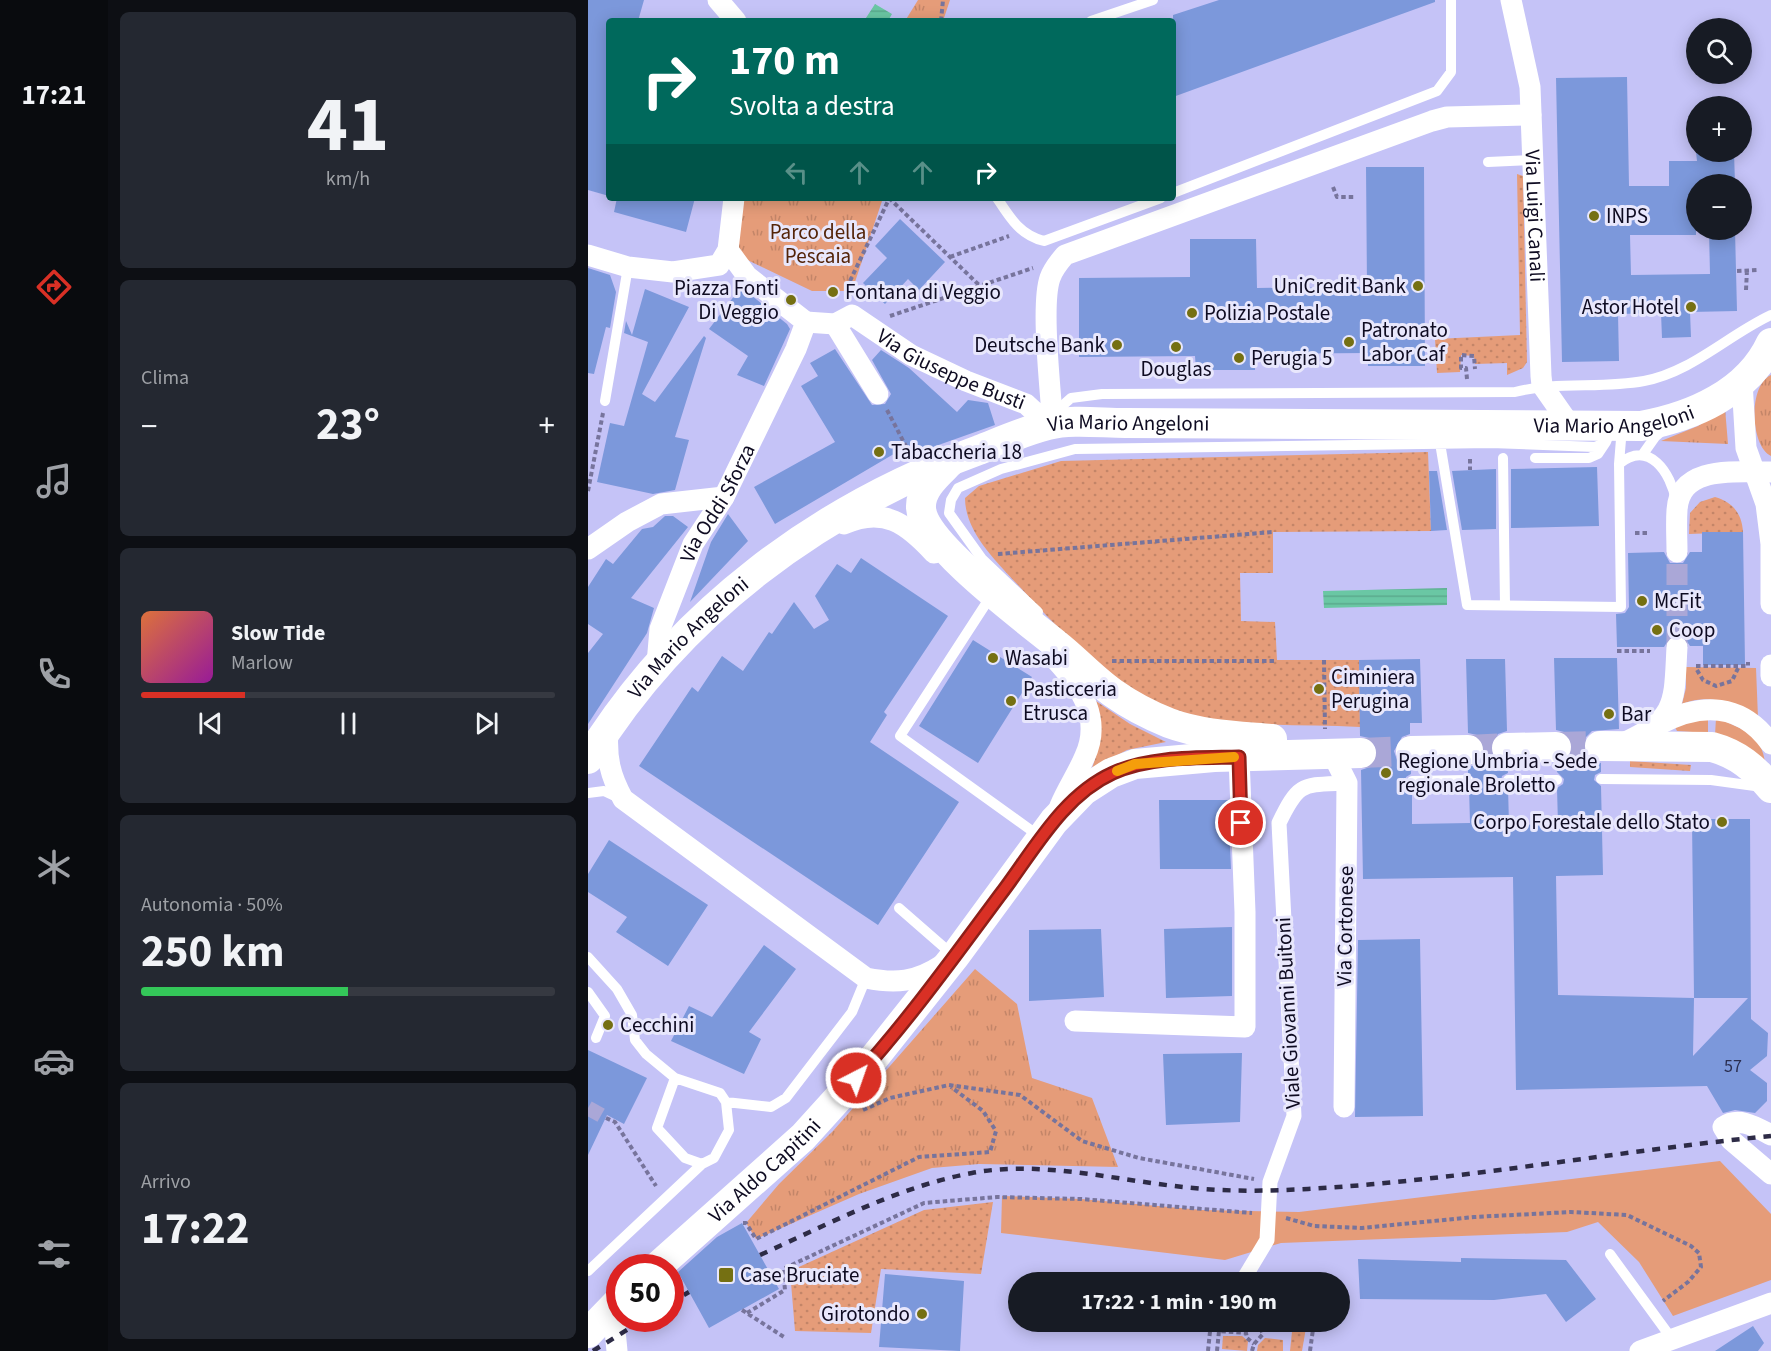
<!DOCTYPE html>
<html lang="it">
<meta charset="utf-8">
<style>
body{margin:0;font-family:"Source Sans 3",sans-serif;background:#242831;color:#f1f3f6;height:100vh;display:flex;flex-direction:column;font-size:22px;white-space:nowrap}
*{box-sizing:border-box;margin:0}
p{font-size:20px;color:#9ea1a6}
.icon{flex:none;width:33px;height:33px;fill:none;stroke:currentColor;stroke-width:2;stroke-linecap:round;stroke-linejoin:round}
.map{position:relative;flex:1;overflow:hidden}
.drawer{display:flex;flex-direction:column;gap:12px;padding:12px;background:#0d0f14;width:480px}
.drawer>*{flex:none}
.banner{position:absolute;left:18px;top:18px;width:570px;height:183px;border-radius:6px;box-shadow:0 3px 15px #0003;background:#00695c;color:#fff;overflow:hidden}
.fabs{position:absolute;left:1098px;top:18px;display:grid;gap:12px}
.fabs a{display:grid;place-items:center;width:66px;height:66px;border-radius:50%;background:#171b24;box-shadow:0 3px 15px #0003;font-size:30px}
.speed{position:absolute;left:18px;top:1254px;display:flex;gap:12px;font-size:30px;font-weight:700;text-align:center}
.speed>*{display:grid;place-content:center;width:78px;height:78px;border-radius:50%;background:#171b24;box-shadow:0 3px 15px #0003;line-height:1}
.speed .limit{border:9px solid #d22;background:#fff;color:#111}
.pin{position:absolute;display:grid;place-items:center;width:51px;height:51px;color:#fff;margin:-26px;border:3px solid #fff;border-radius:50%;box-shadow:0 2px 6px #0007}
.me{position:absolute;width:66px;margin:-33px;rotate:41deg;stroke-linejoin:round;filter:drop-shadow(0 0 4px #0008)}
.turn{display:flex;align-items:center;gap:21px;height:126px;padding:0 24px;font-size:27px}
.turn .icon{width:78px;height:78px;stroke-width:2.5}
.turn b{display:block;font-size:42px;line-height:51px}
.lanes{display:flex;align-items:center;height:57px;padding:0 24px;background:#0003;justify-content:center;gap:30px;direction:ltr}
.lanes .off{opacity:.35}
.big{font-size:45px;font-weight:700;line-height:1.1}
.drawer .widget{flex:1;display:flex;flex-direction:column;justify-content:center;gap:9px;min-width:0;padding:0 21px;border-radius:9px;background:#242831}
.drawer .dial{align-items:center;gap:0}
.dial b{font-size:78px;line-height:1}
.song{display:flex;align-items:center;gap:18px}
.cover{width:72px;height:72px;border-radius:9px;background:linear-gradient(135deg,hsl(20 70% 55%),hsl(300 70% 35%))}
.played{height:6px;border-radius:3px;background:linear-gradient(90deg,#d93025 25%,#363941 25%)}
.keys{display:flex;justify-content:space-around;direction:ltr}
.heat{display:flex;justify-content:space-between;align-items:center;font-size:33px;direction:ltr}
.charge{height:9px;border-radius:4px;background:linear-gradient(90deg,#34c759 50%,#363941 0)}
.trip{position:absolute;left:420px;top:1272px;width:342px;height:60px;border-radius:30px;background:#171b24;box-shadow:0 3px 15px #0003;font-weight:700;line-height:60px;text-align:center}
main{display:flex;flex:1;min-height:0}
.tab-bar{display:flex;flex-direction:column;width:108px;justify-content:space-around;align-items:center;background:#090b0e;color:#9ea1a6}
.tab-bar .icon{width:42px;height:42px}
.tab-bar .selected{color:#d93025}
.tab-bar b{font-size:27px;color:#f1f3f6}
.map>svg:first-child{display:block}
.grass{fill:#e59c79}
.park{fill:url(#park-tufts)}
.garden{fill:url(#garden-dots)}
.water{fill:url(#water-rules)}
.building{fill:#7c98db;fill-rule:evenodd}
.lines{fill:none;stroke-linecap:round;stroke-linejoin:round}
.pedestrian-tunnel{stroke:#aaa7d7;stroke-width:15;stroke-dasharray:15 8;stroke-linecap:butt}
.minor-tunnel{stroke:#aaa7d7;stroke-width:21;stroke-dasharray:21 10;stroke-linecap:butt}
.secondary-tunnel{stroke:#aaa7d7;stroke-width:30;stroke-dasharray:30 15;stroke-linecap:butt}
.path{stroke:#77749c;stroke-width:4;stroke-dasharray:4.5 3;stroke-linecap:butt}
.service{stroke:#fff;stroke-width:10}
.pedestrian{stroke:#fff;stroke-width:15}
.minor{stroke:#fff;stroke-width:21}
.secondary{stroke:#fff;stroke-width:30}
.rail{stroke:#2d2b46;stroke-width:4.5;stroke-dasharray:8 8;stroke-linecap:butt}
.route-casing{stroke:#8d1f18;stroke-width:15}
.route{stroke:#d93025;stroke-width:10}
.slow{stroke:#f59e0b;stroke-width:10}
.poi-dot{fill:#757012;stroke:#e8e7fc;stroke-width:2}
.labels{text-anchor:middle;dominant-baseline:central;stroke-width:6;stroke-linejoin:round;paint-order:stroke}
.number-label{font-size:18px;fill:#2a2e50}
.street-label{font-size:21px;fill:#0e0b21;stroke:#e8e7fc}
.poi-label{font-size:21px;fill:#0e0b21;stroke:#e8e7fc;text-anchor:start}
.park-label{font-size:21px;fill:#542408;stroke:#e8e7fc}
</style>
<main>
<nav class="tab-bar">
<b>17:21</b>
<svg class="icon selected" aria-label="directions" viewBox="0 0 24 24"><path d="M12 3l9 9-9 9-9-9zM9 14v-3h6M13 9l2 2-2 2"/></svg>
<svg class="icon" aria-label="music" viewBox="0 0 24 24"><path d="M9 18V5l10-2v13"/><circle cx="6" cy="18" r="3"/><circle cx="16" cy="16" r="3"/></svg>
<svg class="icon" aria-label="phone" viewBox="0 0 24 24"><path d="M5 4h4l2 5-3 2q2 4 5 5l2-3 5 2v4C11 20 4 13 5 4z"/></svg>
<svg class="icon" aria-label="climate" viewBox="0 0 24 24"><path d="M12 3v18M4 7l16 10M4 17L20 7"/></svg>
<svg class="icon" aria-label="car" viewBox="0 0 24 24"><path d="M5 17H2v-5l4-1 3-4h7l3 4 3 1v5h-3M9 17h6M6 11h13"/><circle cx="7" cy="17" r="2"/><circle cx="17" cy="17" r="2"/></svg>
<svg class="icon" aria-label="filters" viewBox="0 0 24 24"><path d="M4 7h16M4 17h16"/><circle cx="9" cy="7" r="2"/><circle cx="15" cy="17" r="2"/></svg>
</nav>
<section class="drawer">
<div class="widget dial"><b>41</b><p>km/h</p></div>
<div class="widget"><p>Clima</p>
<div class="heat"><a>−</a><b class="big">23°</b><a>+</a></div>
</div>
<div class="widget">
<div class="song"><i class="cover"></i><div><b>Slow Tide</b><p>Marlow</p></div></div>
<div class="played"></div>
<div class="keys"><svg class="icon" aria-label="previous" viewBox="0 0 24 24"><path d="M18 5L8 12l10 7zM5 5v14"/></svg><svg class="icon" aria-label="pause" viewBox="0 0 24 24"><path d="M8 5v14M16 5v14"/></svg><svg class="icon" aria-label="next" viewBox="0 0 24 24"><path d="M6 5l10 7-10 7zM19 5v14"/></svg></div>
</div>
<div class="widget"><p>Autonomia · 50%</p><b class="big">250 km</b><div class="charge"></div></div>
<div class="widget"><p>Arrivo</p><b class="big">17:22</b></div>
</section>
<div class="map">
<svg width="1183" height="1351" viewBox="0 0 1183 1351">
<defs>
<pattern id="park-tufts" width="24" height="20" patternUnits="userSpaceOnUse" patternTransform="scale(1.5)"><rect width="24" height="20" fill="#e59c79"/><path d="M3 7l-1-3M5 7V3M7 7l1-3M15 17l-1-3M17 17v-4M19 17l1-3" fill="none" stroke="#c38568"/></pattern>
<pattern id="garden-dots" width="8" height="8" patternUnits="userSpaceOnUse" patternTransform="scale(1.5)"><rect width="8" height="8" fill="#e59c79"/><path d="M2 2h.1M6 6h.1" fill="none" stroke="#c38568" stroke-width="1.8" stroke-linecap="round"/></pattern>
<pattern id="water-rules" width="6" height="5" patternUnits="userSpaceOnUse" patternTransform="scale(1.5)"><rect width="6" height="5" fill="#6ac7a4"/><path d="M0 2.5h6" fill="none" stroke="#5baa8d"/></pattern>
</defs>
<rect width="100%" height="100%" fill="#c5c3f7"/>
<!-- grass -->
<path class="grass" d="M1098,667L1168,668L1170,718C1145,703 1123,693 1094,704L1098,688Z
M1120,717V733L1089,731L1087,727Z
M1128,718C1151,727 1175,735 1177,763L1127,735Z
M1132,1161L1183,1214V1280L1085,1316L1051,1262L1010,1222L979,1232L693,1243L637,1260L413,1233L414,1196L493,1199L614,1210L711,1212Z"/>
<!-- park -->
<path class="park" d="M330,0H362L355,21H317Z
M156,198H295L264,291H224L149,255Z
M1183,375V456C1162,446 1160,385 1183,375Z
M1137,408L1140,444L1073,441L1110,426Z
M387,969L429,1004L444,1078L504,1098L530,1167L391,1164L344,1168L271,1194L168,1239L158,1223L191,1184L245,1131Z"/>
<!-- garden -->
<path class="garden" d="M929,174L935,176L939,362L935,368L919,375V363L887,364L886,356L873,355L872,372L849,373L847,339L932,335Z
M840,452L843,531L685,532V573H652L653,621L687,622L689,660H771L772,727C728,725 683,726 639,722C551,714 487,647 430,585C408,561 377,532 377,498L391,486L473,461Z
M1127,497C1145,502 1154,514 1155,532L1101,534L1102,513L1112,502Z
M508,701L542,724L578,742L539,750L504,768C512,745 516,725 508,701Z
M1042,761L1103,765L1102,771L1042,767Z
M405,1202L393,1274L293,1269L283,1333L207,1331L202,1271L336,1210Z
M672,1322H697V1332L678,1331Z
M705,1322H719L714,1351H702Z
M635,1336H654L660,1341L659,1351L634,1349Z
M677,1338L695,1340V1351H669L670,1345Z"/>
<!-- water -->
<path class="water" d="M287,4L304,14L300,21H276Z
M859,588V605L736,608L735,591Z"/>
<!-- building -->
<path class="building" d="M0,0H56L50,21H21V196L0,190Z
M631,0H847V2L585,97V15Z
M1039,77L1041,186H1081V161H1109L1108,152H1146L1147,184H1108V235H1042L1043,275L1122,274L1121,230H1147L1149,311L1102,312L1103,337L1074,338L1073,313L1030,314L1031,361L974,362L968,78Z
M778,167H836L837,366H780V353L667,354V370H608L607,356L491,357V278L602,277V239H668L669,288L779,287Z
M29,198H107L98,232L26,212Z
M312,219L357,262L331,290L320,279L297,304L275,283L299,258L287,246Z
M0,268L22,275L28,292L22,328L18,327L6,374L0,373Z
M153,287L199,324L202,329L176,386L149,375L160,356L121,329Z
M57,289L101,307L54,394L67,402L116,336L118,338L87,437L101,440L87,490L65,494L9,482L22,423L36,426L60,342L36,333L38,321L44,335Z
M247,349L284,405L297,404L303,394L284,360L293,350L321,368L369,412L380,400L400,403L407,425L325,454L321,445L187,524L166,487L247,442L213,386L230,376L222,363Z
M1009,467L1011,526L923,528V469Z
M908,469V529L874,530L864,471Z
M841,471H849L859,530L843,531Z
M140,514L160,541L102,602L123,542Z
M77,516H85L100,527L43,598L66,608L59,633L0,724V653L15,634L0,624V587L18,559L25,564L54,529L65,527Z
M1114,532H1155L1157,665H1115V646H1102L1096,637L1090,634L1083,636L1076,647H1029L1028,614L1037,613L1041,607L1040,553L1076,552L1082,563H1095L1102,552H1114Z
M273,558L360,616L296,712L299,715L282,742L371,802L290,925L51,766L104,687L110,692L134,656L155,671L181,632L184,634L206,602L226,629L241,620L227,596L249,564L263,573Z
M385,640L444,677L390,763L331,726Z
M966,658H1029L1031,729L1004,731L998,737L995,745L997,755L1004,761L1013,763V772L1007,775L1006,780L1013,786L1015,875L968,876L970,995L1106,998L1104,819H1162L1163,1019L1180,1033L1179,1056L1162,1070L1179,1083V1101L1167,1113L1147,1110L1135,1113L1119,1086L928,1090L925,877L775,879L773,770L782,767L790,753L787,744L781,738L772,736L771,660L832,659L834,723H822V734L814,737L806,751L809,760L815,766L823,768V774L818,777L817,782L824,788V824L882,823L881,787L886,784L887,779L880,773V767L888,765L895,759L897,749L889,735L880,733L878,659H917L919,731L910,734L902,748L905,757L911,763L919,765L920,773L914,776L913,781L920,787L921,825L970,824L969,788L975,784L976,779L969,772L968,764L977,761L985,747L982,738L976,732L968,730ZM1106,998H1160L1105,1056Z
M571,800H640L643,869H572Z
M21,840L120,905L80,966L28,932L39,917L0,892V874Z
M644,927V996L578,998L576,929Z
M513,929L516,997L441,1001V930Z
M832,939L835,1116L767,1117L770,940Z
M176,945L208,969L161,1032L173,1039L156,1074L83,1041L101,1006L124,1017Z
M0,1050L59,1078L36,1124L19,1115L0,1155Z
M654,1053L652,1122L578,1125L575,1054Z
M154,1223L191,1289L121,1328L90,1272L129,1237Z
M873,1258L978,1260L1008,1299L978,1322L958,1294L906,1300L772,1299L770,1259L873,1262Z
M297,1274L376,1281L372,1351L291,1347Z
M1165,1326L1176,1343L1170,1351H1127Z"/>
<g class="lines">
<!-- pedestrian-tunnel -->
<path class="pedestrian-tunnel" d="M0,1108L18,1118"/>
<!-- minor-tunnel -->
<path class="minor-tunnel" d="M1089,647V552"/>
<!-- secondary-tunnel -->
<path class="secondary-tunnel" d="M968,747L1012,746
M880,750L919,748
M773,753L823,751"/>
<!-- path -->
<path class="path" d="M353,21L355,0
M745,187L749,197H767
M301,198L392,286
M362,257L421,236
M1149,271L1170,270
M1158,290L1159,270
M262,296V281L301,199
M302,316L445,268
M879,379L878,368H873V355L886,356L887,369
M299,410L322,454
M882,459V470
M0,491L15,413
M1047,533H1061
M410,554L685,532
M1029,651H1062
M736,660L737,729
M524,661H688
M1108,666H1160V662
M1109,670L1115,680L1128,686L1144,681L1151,666
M275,1110L302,1098L361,1085L432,1095L494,1141L551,1158L666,1179
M18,1118L27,1122L68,1186
M698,1218L726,1226L774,1228L886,1217L983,1212L1039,1215L1103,1246L1111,1253L1113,1267L1100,1282L1075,1301
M155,1223H158L168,1239L331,1157L402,1152L408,1131L395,1111L363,1087
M154,1310L196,1337
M159,1313L197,1290L195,1269L336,1203L409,1197L493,1199L664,1213
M631,1331L632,1322
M620,1351L623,1322
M629,1351L631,1331L658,1333L659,1338L666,1344
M664,1351L666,1344L675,1334L669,1322
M722,1351L726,1322"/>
<!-- service -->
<path class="service" d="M503,21L565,0
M900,162L945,160
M585,193L849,91L863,72V0
M409,198C422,218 432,235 456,241L573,198
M17,401L40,267
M464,415L483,398L514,394L927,392C970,381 1013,389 1056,381C1104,372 1140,335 1183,315
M852,443L879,605L1033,607L1031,464L1034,427
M1055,454L1067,437L1075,430
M915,458L917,605
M947,458H1001L1010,454L1018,442
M1031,464C1061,439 1083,473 1088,501
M399,602L312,736L451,836
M450,612L394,559L361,513L363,500L370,488L413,469L487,449L903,443L1007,447L1018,442L1023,429
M1013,779L1123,780L1174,787
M920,780H969
M824,781L880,780
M0,793L16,791L31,798
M311,908L366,956
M0,957L29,989L44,1015L47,1040L58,1054L87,1078L132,1093L138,1102L141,1130L126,1158L114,1164L0,1271
M0,992L17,1016L8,1038
M87,1078L69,1128L97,1158L114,1164
M138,1102L183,1107L198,1098L264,1012L278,978
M1022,1254L1084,1339"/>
<!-- pedestrian -->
<path class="pedestrian" d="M655,1280L679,1240L682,1182L706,1116L691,823C711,781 715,785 759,783"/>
<!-- minor -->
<g class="minor">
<path d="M130,0L148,21"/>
<path id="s1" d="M923,0L942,87L953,376L954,385L982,425"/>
<path d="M0,255L40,267L85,272L131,265L140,250L146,198"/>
<path id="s2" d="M218,322L247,324L264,315L323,355L378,381L438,404L461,425L464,415C462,384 453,304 462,278C465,269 471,262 477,255L844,121L859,117L943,115"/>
<path d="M247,324L290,394"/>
<path d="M1154,382L1158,448L1178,504L1183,544V604"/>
<path d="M256,524C296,506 319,524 346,553"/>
<path d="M0,549L39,522L73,504L136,497"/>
<path d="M1089,552C1089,538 1088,524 1089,510C1092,463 1152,473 1183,472"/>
<path d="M468,660C493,687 514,719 497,756C490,773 479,789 472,806"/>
<path id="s3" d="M69,664L72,629L105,544L136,497L208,349L218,322L159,276L140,250"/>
<path d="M1183,665V676"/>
<path d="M1072,724C1114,702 1154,703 1183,744"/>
<path d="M20,730C18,758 22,775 35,799L278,978C308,984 328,982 354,965"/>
<path d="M1035,743C1090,719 1086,702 1089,647"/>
<path d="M738,754L748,761L759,783L756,1107"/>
<path d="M487,1021L657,1027V912L651,757"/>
<path d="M1183,1135C1168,1127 1151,1116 1135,1127L1143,1140L1183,1174"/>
<path d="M29,1351L27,1330L31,1300"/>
<path d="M1052,1351L1183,1303"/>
</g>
<!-- secondary -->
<g class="secondary">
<path d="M361,463C349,475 332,489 333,508C335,544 440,621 469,645C488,660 505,679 525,693C542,705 561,715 581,723C613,735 649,736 684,739"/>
<path d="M1012,746L1124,747C1150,754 1166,768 1183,788"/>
<path d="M919,748L968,747"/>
<path d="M823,751L880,750"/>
<path id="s4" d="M0,759C90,613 231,508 391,450C414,441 436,431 460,425C483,419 513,423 537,423L1053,426C1104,417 1160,393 1183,343"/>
<path id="s5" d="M68,1268L215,1137L282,1063L367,956L466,821L495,791L523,773L547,764L626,757L773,753"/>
<path d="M0,1333L32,1300"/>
</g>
<!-- rail -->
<path class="rail" d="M172,1255C241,1224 309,1187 384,1173C452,1160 527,1180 595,1187C637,1192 678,1191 720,1189C875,1180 1028,1151 1183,1136
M82,1303L101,1292
M5,1351L58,1318"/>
</g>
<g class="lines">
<defs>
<path id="route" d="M268,1078C320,1021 366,957 412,895C445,852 474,796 525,773C563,756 610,758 651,757L653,823"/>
</defs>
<!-- route casing -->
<use href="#route" class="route-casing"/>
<!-- route -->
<use href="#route" class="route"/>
<!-- slow -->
<path class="slow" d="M529,771L547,764L646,757"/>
</g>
<!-- markers -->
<g class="poi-dot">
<circle cx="1006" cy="216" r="6"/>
<circle cx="830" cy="286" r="6"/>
<circle cx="245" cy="292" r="6"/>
<circle cx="203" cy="300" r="6"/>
<circle cx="1103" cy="307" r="6"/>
<circle cx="604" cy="313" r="6"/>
<circle cx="761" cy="342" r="6"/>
<circle cx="529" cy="345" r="6"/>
<circle cx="588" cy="347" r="6"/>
<circle cx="651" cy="358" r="6"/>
<circle cx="291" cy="452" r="6"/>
<circle cx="1054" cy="601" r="6"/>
<circle cx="1069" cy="630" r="6"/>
<circle cx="405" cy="658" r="6"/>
<circle cx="731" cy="689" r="6"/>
<circle cx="423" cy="701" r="6"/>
<circle cx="1021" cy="714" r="6"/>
<circle cx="798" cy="773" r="6"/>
<circle cx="1134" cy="822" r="6"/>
<circle cx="20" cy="1025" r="6"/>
<rect x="130" y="1267" width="16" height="16" rx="3"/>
<circle cx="334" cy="1314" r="6"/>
</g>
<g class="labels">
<!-- number labels -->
<g class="number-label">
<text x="1145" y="1066">57</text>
</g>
<!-- street labels -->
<g class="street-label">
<text stroke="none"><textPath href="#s1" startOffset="218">Via Luigi Canali</textPath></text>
<text stroke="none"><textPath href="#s2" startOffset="162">Via Giuseppe Busti</textPath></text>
<text stroke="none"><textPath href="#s4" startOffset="1148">Via Mario Angeloni</textPath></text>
<text stroke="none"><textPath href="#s4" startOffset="662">Via Mario Angeloni</textPath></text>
<text stroke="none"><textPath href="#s3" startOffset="174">Via Oddi Sforza</textPath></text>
<text stroke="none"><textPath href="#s4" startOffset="158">Via Mario Angeloni</textPath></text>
<text transform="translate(757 926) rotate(-89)">Via Cortonese</text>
<text transform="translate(700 1013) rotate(-93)">Viale Giovanni Buitoni</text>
<text stroke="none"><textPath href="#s5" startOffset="146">Via Aldo Capitini</textPath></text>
</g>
<!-- poi labels -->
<g class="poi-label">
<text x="1018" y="216">INPS</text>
<text x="818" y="286" text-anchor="end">UniCredit Bank</text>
<text x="191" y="288" text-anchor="end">Piazza Fonti<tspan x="191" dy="24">Di Veggio</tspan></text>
<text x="257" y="292">Fontana di Veggio</text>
<text x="1091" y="307" text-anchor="end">Astor Hotel</text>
<text x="616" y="313">Polizia Postale</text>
<text x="773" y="330">Patronato<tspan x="773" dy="24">Labor Caf</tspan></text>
<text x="517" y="345" text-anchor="end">Deutsche Bank</text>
<text x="663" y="358">Perugia 5</text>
<text x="588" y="369" text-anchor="middle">Douglas</text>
<text x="303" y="452">Tabaccheria 18</text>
<text x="1066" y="601">McFit</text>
<text x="1081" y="630">Coop</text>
<text x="417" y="658">Wasabi</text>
<text x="743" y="677">Ciminiera<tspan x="743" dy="24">Perugina</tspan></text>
<text x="435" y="689">Pasticceria<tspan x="435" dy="24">Etrusca</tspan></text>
<text x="1033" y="714">Bar</text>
<text x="810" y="761">Regione Umbria - Sede<tspan x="810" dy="24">regionale Broletto</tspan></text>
<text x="1122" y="822" text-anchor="end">Corpo Forestale dello Stato</text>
<text x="32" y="1025">Cecchini</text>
<text x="152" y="1275">Case Bruciate</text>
<text x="322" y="1314" text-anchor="end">Girotondo</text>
</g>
<!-- park labels -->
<g class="park-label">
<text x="230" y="232">Parco della<tspan x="230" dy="24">Pescaia</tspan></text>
</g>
</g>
</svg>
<div class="fabs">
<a><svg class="icon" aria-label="search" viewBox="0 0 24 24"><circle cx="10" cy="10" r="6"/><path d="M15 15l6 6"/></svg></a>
<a>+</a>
<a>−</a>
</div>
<div class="speed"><div class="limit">50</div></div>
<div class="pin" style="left:653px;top:823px;background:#d93025"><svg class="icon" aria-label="arrive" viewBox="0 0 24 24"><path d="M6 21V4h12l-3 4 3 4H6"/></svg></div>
<svg class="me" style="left:268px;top:1078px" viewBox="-20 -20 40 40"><circle r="17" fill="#d93025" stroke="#fff" stroke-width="3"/><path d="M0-11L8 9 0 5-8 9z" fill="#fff"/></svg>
<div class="trip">17:22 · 1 min · 190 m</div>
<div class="banner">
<div class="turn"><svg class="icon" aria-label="right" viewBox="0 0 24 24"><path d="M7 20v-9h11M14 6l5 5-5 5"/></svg><div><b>170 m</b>Svolta a destra</div></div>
<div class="lanes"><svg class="icon off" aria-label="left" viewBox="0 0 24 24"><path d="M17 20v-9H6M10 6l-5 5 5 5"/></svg><svg class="icon off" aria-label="ahead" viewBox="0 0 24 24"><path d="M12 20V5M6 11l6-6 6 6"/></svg><svg class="icon off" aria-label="ahead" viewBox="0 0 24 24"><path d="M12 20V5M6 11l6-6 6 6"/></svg><svg class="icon" aria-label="right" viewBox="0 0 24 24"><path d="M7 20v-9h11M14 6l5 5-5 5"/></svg></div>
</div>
</div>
</main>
